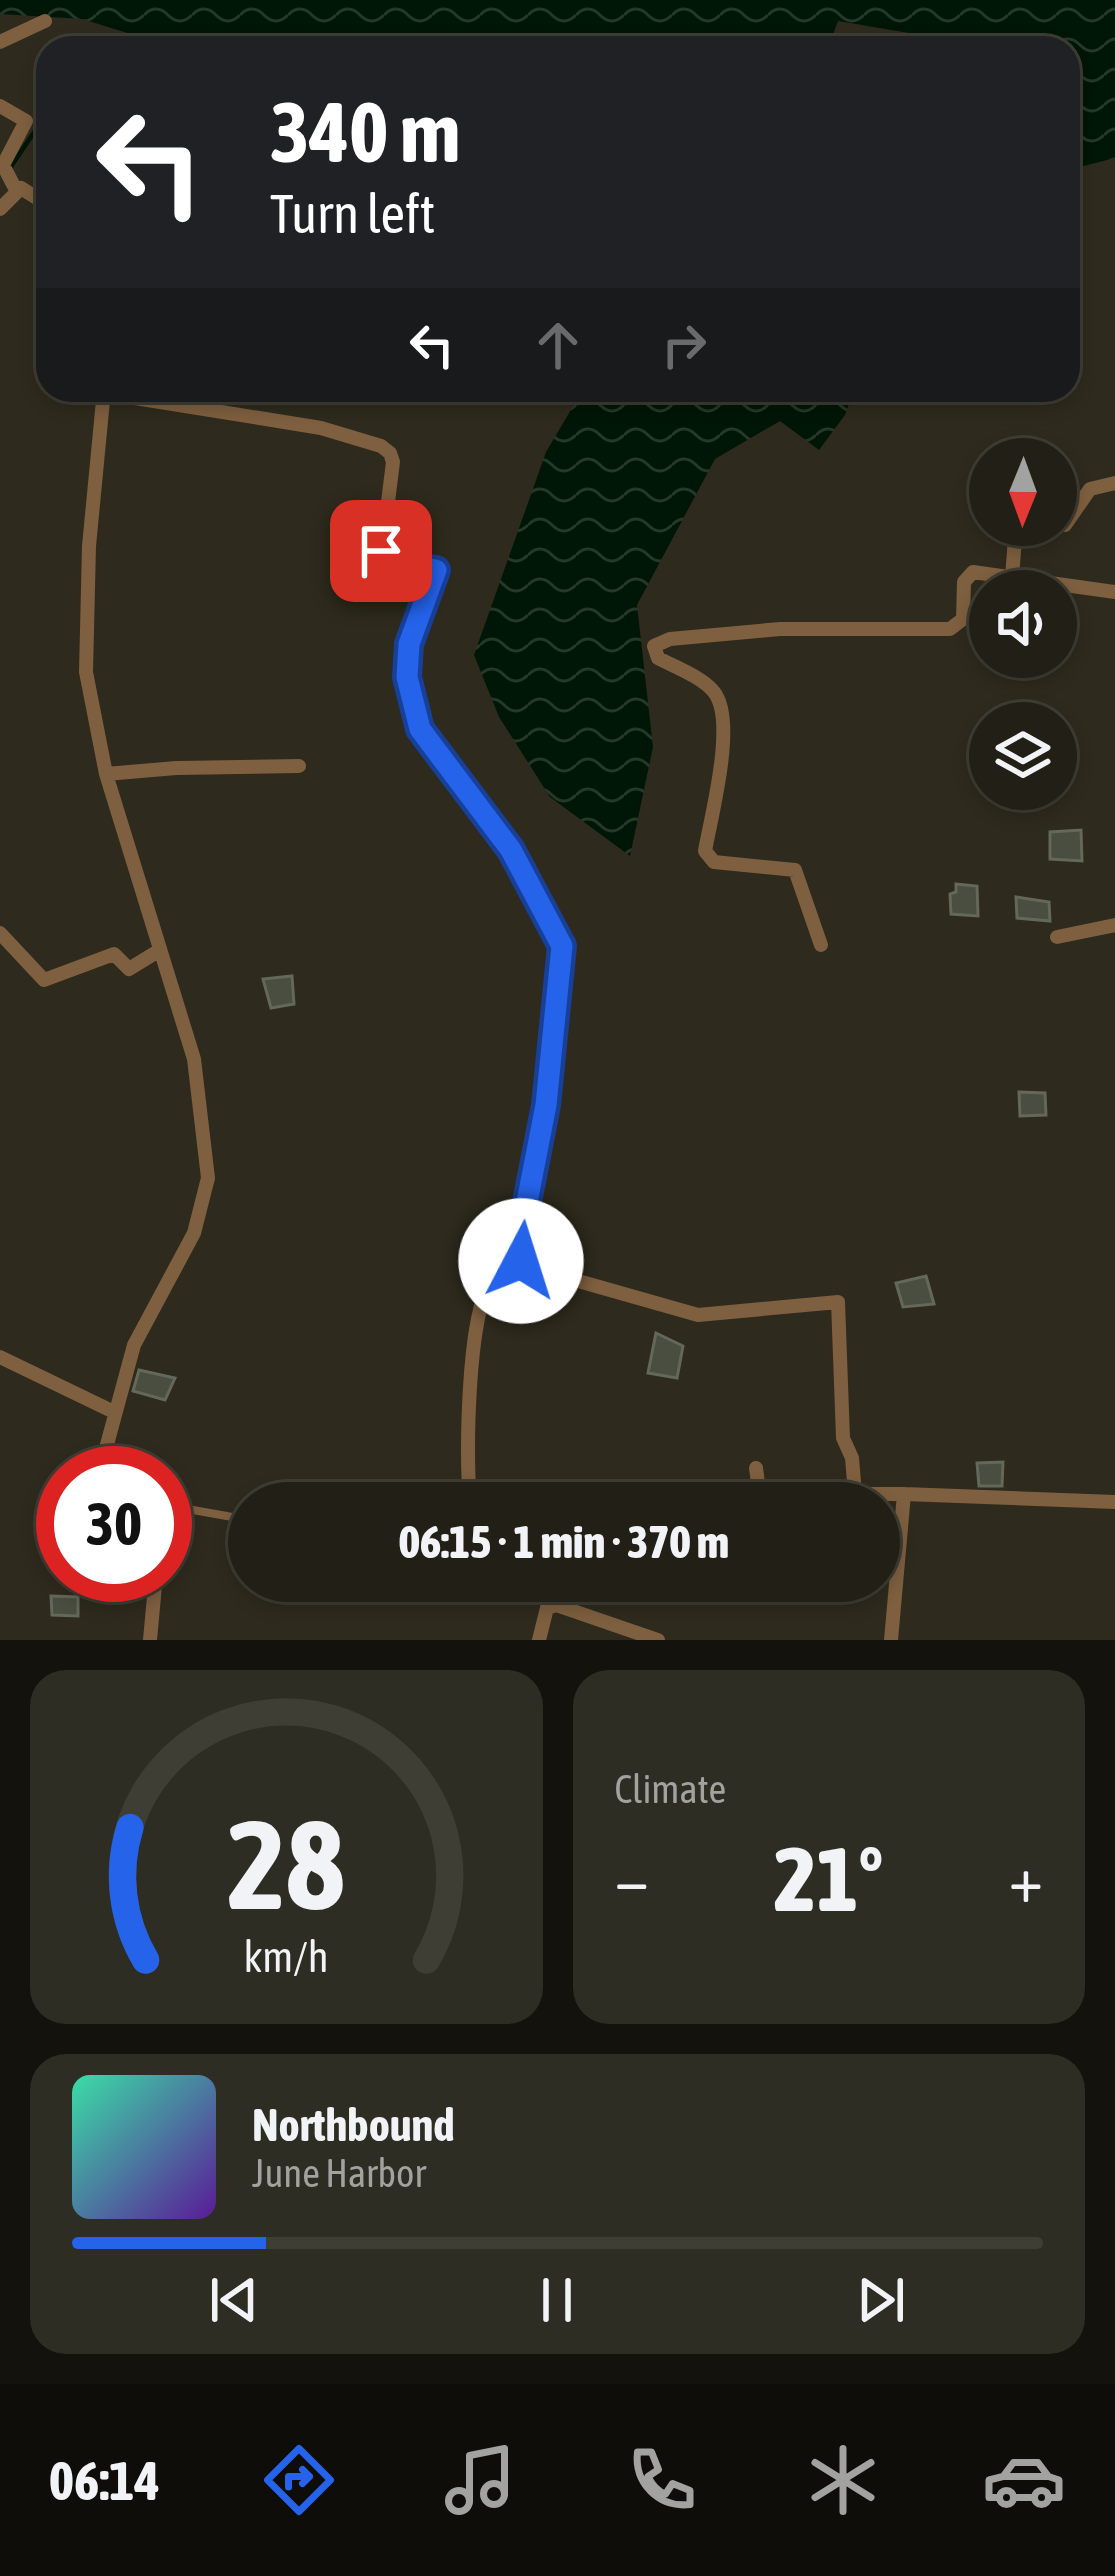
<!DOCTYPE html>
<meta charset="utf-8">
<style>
body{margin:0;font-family:"Asap Condensed",sans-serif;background:#2e2d23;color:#f1f3f6;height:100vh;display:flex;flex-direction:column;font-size:45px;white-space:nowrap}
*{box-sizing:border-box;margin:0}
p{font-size:39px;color:#a2a3a1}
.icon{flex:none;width:66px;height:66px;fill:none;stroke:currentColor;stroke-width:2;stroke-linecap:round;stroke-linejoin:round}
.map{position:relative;height:1640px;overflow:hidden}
.side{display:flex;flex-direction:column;gap:30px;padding:30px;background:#13120c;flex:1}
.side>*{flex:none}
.banner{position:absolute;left:36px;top:36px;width:1044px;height:366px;border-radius:36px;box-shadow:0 6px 18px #0003,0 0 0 3px #3f3e35;background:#202124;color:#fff;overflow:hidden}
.needle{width:78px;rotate:181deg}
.buttons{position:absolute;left:969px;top:438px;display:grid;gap:24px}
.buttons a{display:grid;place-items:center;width:108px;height:108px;border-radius:50%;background:#222016;box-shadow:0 6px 18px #0003,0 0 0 3px #3f3e35;font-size:60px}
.speed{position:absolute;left:36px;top:1446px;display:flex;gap:24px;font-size:60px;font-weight:700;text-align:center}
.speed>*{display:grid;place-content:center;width:156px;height:156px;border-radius:50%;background:#222016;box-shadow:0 6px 18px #0003,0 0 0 3px #3f3e35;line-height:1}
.speed .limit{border:18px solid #d22;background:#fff;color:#111}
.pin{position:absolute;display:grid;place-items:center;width:102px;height:102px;color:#fff;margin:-51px;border-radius:24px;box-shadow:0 6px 18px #0006}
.me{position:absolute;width:132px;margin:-66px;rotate:5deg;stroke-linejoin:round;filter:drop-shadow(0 0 9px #0008)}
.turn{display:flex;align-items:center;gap:42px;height:252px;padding:0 36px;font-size:54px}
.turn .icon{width:156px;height:156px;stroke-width:2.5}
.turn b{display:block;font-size:84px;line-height:102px}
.lanes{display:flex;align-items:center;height:114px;padding:0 36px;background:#0003;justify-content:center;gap:60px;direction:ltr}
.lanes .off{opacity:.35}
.big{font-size:90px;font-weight:800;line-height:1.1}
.side .widget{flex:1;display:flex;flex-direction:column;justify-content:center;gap:18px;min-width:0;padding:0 42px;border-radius:36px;background:#2e2d23}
.side .dial{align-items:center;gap:0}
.dial svg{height:312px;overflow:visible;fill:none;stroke:#3f3e35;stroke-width:7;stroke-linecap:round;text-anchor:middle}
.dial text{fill:#f1f3f6;stroke:none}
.song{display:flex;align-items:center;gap:36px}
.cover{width:144px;height:144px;border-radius:18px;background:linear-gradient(135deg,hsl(160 70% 55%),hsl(270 70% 35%))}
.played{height:12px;border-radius:6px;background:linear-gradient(90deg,#2563eb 20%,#3f3e35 20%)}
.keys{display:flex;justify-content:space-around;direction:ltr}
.heat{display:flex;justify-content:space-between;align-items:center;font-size:66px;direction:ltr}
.side .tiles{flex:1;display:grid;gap:30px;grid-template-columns:1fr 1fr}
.widget:last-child{grid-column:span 2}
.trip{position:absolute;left:228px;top:1482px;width:672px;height:120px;border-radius:60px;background:#222016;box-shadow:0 6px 18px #0003,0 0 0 3px #3f3e35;font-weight:800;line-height:120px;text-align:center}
.tabs{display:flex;height:192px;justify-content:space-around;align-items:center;background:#0e0d09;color:#a2a3a1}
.tabs .icon{width:84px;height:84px}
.tabs .current{color:#2563eb}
.tabs b{font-size:54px;color:#f1f3f6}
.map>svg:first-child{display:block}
.water{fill:url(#water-waves)}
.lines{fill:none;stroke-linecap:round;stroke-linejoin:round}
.stream{stroke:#001607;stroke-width:4.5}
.building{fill:#494e40;stroke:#636859;stroke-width:3}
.service{stroke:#7e5f3f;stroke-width:8}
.minor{stroke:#7e5f3f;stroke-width:14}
.route-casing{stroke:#184099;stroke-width:30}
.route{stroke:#2563eb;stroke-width:21}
</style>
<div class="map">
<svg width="1115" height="1640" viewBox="0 0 1115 1640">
<defs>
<pattern id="water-waves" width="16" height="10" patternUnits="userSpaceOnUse" patternTransform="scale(3)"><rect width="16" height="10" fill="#001607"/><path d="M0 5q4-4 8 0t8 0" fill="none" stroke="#25382a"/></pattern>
</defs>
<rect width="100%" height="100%" fill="#2e2a1d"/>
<!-- water -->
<path class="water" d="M0,0H1115V158L1068,170V48H961L909,33L838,21L828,48H176L82,19L0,14Z
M598,390H854L845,415L819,450L780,421L715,459L637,605L653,747L630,856L550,797L499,717L474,655L546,452L575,403Z"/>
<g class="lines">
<!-- stream -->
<path class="stream" d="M10,168L41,122L48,118"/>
</g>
<!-- building -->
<path class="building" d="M1081,830L1082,861L1050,859V832Z
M956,884L977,886L978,916L951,914L950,894L956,892Z
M1016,897L1049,902L1050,921L1017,918Z
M292,976L294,1004L271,1008L263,979Z
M1019,1092L1045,1093L1046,1115L1020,1116Z
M926,1276L934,1304L903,1307L896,1283Z
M656,1333L683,1346L677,1378L648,1373Z
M139,1370L175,1378L165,1400L133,1391Z
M1003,1462L1002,1486H979L977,1463Z
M51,1596L78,1597V1616L52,1615Z"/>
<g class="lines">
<!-- service -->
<path class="service" d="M165,1505L249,1520"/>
<!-- minor -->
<path class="minor" d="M0,42L45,21
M0,106L26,121L3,165L16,190
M0,209L21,188L48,205
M104,390L89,546L86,672L106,774L194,1059L208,1178L194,1233L134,1345L102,1463L107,1473
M104,393L321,428L381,446L390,453L393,462L381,558L436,570L409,643L407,678L420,729L511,850L562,947L546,1105L518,1248L521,1261L536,1269L698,1315L838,1302L843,1438L852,1458L855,1494
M1030,525H1065L1090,489L1115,483
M1012,578L1015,538L1029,525
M106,774L176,768L299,766
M0,933L44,980L114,954L129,969L160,950
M1057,937L1115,925
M821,945L795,870L714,862L705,851C711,816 737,721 714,692C702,677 675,667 658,658L654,646L670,639L780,629H950L963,619L964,582L973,572L1115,592
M0,1357L114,1412
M756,1468L759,1490L768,1494H904L1115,1502
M470,1503C466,1454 467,1322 490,1282L514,1278L521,1261
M547,1608L551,1581
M150,1640L156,1575
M539,1640L547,1608L556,1605L658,1640
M891,1640L904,1494"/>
</g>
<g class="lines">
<defs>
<path id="route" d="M381,551L385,561L436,570L409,644L407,677L420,729L511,850L562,946L546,1105L518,1248L521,1261"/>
</defs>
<!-- route casing -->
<use href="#route" class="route-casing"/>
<!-- route -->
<use href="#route" class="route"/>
</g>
</svg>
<div class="buttons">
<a><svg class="needle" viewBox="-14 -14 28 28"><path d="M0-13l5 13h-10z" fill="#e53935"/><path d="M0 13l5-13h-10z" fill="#a2a3a1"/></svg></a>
<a><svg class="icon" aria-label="sound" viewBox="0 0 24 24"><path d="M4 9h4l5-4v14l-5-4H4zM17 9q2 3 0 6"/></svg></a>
<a><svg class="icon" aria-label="layers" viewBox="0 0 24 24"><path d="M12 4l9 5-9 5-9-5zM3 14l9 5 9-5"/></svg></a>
</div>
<div class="speed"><div class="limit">30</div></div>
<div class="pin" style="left:381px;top:551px;background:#d93025"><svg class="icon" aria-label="arrive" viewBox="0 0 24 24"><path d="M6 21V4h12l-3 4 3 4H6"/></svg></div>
<svg class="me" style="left:521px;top:1261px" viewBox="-20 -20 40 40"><circle r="19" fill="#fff"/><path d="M0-13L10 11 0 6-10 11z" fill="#2563eb"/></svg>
<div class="trip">06:15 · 1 min · 370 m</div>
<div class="banner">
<div class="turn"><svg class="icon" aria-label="left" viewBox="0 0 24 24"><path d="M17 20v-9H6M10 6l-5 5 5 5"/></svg><div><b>340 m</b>Turn left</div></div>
<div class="lanes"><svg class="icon" aria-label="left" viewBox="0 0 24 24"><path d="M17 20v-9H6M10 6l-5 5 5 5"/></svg><svg class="icon off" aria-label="ahead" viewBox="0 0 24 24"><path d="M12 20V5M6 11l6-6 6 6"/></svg><svg class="icon off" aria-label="right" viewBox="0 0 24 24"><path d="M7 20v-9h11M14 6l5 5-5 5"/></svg></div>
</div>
</div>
<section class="side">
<div class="tiles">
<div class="widget dial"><svg viewBox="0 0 100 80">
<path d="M14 69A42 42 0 1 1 86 69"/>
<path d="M14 69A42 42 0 0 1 10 35" stroke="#2563eb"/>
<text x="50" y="56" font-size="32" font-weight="700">28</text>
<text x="50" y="72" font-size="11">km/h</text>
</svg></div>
<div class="widget"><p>Climate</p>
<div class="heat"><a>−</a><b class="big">21°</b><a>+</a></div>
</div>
<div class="widget">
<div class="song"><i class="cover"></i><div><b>Northbound</b><p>June Harbor</p></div></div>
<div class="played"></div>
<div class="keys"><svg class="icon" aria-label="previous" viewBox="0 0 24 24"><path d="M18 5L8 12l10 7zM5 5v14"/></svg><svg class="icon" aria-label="pause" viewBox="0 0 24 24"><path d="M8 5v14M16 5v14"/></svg><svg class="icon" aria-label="next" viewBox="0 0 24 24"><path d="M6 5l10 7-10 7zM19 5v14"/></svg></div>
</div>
</div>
</section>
<nav class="tabs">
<b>06:14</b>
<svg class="icon current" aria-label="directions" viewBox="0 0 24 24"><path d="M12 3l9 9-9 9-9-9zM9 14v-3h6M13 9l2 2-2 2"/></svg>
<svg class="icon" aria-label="music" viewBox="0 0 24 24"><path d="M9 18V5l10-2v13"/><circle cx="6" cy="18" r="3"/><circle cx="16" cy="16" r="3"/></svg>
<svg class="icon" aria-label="phone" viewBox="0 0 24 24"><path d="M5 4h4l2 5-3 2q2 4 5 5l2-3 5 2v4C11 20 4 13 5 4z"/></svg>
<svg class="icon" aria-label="climate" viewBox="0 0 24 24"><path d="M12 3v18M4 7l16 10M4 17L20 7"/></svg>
<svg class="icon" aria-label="car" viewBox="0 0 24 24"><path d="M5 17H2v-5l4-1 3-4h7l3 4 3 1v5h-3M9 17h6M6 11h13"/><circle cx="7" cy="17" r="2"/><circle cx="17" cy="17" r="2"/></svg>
</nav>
